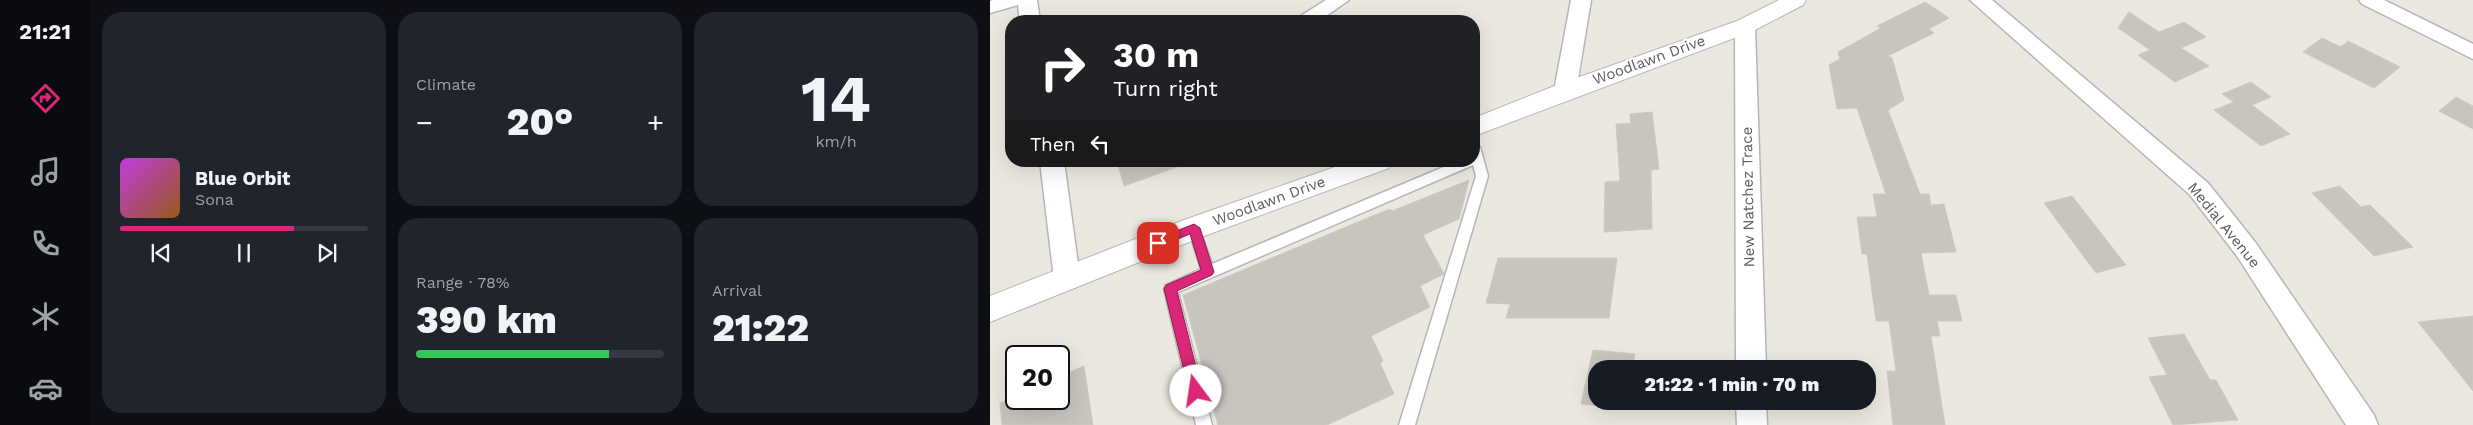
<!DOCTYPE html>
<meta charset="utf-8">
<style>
body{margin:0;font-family:"Work Sans",sans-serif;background:#20242c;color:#f1f3f6;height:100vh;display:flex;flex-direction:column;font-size:19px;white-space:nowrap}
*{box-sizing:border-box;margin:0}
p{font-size:16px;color:#9ea1a6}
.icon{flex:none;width:28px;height:28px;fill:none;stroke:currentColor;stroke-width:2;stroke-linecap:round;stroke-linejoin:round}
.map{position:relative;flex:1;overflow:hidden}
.drawer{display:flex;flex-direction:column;gap:12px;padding:12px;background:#0d0f14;width:900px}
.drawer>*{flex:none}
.banner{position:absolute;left:15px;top:15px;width:475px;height:152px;border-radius:20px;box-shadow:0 5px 20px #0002;background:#202124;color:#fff;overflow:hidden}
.speed{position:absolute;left:15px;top:345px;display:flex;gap:10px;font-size:25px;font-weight:700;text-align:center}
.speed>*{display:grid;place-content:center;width:65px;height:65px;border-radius:50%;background:#171b24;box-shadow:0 5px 20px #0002;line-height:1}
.speed .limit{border:2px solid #111;border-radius:8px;background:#fff;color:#111}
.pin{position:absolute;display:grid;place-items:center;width:42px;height:42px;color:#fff;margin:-21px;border-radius:10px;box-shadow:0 2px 8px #0006}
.me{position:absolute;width:55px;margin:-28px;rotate:346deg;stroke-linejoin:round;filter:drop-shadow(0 0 4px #0008)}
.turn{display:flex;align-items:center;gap:18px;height:105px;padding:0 25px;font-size:22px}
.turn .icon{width:65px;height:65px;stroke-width:2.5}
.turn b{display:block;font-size:35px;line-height:42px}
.then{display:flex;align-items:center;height:48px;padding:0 25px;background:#0003;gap:10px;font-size:19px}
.big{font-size:38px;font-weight:800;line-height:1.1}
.drawer .card{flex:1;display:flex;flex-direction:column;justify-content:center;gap:8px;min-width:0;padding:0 18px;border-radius:20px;background:#20242c}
.drawer .dial{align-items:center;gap:0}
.dial b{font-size:65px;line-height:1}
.song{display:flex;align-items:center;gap:15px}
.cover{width:60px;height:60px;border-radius:8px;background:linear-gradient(135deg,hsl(290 70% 55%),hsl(30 70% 35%))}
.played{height:5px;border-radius:2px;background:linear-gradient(90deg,#db2777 70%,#363941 70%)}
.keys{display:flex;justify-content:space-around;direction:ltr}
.heat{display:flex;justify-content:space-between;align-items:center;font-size:28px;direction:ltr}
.charge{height:8px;border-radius:4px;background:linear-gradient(90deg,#34c759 78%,#363941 0)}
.drawer .tiles{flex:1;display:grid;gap:12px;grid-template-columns:repeat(3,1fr)}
.card:first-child{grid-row:span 2}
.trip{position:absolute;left:598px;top:360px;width:288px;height:50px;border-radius:20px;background:#171b24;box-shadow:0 5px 20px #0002;font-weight:800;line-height:50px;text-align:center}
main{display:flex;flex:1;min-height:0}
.tab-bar{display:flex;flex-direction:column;width:90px;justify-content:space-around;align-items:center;background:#090b0e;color:#9ea1a6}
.tab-bar .icon{width:35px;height:35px}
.tab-bar .on{color:#db2777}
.tab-bar b{font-size:22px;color:#f1f3f6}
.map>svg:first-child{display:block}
.building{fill:#c8c5bf;stroke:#cfc9bf}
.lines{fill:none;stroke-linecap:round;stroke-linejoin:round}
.lane-casing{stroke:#b3b6ba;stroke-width:3}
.street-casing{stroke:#b3b6ba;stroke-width:3}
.secondary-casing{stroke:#b4b7bc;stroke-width:2}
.lane{fill:#fff;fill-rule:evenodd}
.street{fill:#fff;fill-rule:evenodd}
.secondary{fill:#fff;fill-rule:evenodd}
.route{fill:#db2777;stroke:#8e194d}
.labels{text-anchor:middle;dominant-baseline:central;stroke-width:4.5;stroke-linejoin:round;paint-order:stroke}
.street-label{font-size:15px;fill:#595c60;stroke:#fff}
</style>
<main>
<nav class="tab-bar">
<b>21:21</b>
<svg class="icon on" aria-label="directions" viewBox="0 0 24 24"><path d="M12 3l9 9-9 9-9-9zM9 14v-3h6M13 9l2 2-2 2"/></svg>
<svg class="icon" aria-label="music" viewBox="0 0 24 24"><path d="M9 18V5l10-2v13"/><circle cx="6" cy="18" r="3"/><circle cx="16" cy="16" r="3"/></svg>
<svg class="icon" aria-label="phone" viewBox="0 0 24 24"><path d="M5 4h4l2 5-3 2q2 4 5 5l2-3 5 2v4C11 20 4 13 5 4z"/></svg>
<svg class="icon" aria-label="climate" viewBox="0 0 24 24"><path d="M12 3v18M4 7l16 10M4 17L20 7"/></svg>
<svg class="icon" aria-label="car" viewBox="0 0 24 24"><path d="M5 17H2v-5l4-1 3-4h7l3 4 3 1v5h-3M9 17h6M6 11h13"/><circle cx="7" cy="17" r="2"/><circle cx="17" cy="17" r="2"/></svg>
</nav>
<section class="drawer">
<div class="tiles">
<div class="card">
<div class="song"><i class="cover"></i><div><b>Blue Orbit</b><p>Sona</p></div></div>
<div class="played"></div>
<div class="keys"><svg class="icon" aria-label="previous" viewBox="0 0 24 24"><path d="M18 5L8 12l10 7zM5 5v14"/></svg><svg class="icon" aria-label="pause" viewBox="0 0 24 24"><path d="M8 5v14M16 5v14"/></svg><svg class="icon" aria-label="next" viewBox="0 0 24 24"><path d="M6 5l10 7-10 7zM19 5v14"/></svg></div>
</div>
<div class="card"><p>Climate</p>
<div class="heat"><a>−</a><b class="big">20°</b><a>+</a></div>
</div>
<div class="card dial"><b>14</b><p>km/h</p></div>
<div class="card"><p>Range · 78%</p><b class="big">390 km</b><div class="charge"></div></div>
<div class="card"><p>Arrival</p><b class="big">21:22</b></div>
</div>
</section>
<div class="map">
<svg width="1483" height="425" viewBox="0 0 1483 425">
<rect width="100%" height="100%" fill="#ebe8e0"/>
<!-- building -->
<path class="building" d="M935,2L959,18L939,29L944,33L898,56L902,58L914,100L898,110L930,194H939L941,205L954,204L966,252L931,253L939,295H966L972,321H947L950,336H941L955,425H903L897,371H906L899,321H886L877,254H872L867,217H887L883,194H896L867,108L847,109L839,65L850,59L848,52L891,28L887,26Z
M1139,12L1169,32L1194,22L1216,37L1191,48L1219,66L1185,82L1148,55L1160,50L1128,28Z
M1332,38L1351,47L1358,41L1410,67L1384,88L1313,52Z
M1261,82L1281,97L1262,105L1300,134L1271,146L1224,110L1244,102L1232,94Z
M1466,97L1483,106V129L1449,111Z
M662,112L669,169L661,170L662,229L614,232L615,182L630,181L626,124L641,123L640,114Z
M127,161H195V164L134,186Z
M479,180L469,219L433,235L454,274L430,286L440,307L381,336L393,361L390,363L404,394L337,425H228L193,295L375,219L400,209L402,211Z
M1350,186L1371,207L1380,205L1423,247L1384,256L1322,193Z
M1082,196L1136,265L1106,273L1054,203Z
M508,258H627L619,318H516L520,304L496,303Z
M1483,316V391L1428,322Z
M1194,334L1220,380H1226L1248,420L1183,425L1159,377L1177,375L1158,338Z
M603,350L645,354L642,369H606V401H636L634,408L591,404Z
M94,366L103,425H12L10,403L19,399H69V377Z"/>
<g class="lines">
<defs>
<path id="lane" d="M484,143L490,147L498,176L425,425H409L486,176L483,165L188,292L222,425H206L174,289L176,285L211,269L198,228L200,225H208L222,264L468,161H484Z"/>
<path id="street" d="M47,0L50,21H30L28,5L0,13V1L3,0Z
M336,0H359L329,21H306L309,17Z
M581,0H601L586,91L583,96L575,98L567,96L564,91Z
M980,0H1002L1218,183L1265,242L1384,415L1388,425H1356L1247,256L1200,195Z
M1369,0H1394L1483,44V59L1372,4Z
M755,20L762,22L765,26L776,369H746L745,26L748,22Z
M50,161H74L90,279L86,287L77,290L68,287L64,279Z
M746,401H776L777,425H747Z"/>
<path id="secondary" d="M789,0H816L813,5L763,31L484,136V118L567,85L747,21Z
M362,161H403L399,168L214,236L0,322V296L194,220Z"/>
</defs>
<!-- lane casing -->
<use href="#lane" class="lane-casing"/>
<!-- street casing -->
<use href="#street" class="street-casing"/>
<!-- secondary casing -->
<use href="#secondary" class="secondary-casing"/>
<!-- lane -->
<use href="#lane" class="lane"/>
<!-- street -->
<use href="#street" class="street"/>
<!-- secondary -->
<use href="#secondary" class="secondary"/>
</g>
<!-- route -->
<path class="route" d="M204,224L210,228L224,272L222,275L187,291L212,391L210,395L206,397L201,395L199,391L174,289L176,285L211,270L200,234L168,247L162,243L164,240Z"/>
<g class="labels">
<!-- street labels -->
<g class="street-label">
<text transform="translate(659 60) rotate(-20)">Woodlawn Drive</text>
<text transform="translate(758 197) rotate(-91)">New Natchez Trace</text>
<text transform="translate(279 201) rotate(-20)">Woodlawn Drive</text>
<text transform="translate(1234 225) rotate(51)">Medial Avenue</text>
</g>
</g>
</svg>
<div class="speed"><div class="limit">20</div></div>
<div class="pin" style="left:168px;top:243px;background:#d93025"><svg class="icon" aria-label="arrive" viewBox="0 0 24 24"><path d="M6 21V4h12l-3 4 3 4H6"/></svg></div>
<svg class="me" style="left:206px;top:391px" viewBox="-20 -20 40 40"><circle r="19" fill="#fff"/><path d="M0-13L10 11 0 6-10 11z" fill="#db2777"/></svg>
<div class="trip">21:22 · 1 min · 70 m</div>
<div class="banner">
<div class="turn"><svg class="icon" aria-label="right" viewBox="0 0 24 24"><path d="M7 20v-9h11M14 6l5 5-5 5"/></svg><div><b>30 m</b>Turn right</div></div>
<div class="then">Then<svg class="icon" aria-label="left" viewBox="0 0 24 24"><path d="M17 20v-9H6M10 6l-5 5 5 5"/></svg></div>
</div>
</div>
</main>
